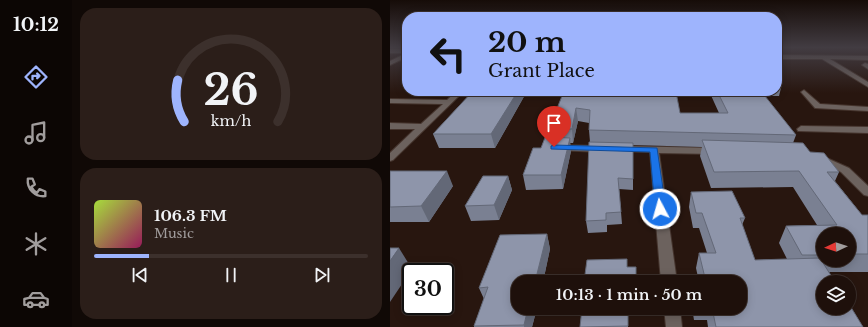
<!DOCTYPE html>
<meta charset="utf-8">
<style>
body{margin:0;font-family:"Libre Baskerville",serif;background:#2b1e19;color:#f1f3f6;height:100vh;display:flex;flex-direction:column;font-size:15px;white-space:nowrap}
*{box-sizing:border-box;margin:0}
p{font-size:13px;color:#a19d9d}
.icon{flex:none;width:22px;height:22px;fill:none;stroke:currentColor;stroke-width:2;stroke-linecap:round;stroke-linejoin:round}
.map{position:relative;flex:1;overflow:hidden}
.details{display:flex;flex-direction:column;gap:8px;padding:8px;background:#100906;width:318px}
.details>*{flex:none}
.hud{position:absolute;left:12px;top:12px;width:380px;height:84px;border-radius:16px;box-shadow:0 2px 10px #0003,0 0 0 1px #3c302c;background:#9eb4fd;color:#111;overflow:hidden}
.needle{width:26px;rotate:266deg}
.fabs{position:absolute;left:426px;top:227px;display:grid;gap:8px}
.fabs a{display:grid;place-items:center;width:40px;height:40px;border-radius:50%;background:#1e100b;box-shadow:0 2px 10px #0003,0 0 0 1px #3c302c;font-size:20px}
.speed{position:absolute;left:12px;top:263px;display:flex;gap:8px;font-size:20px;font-weight:700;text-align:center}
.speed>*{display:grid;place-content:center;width:52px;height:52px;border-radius:50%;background:#1e100b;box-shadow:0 2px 10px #0003,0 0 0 1px #3c302c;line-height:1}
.speed .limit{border:2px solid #111;border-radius:6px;background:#fff;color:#111}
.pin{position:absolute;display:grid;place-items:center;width:34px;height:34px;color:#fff;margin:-41px -17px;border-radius:50% 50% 50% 0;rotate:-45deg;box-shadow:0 0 4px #0007}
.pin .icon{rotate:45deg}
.me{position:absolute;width:44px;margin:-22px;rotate:354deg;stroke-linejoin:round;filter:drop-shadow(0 0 3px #0008)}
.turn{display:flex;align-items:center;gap:14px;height:84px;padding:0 20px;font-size:18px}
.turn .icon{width:52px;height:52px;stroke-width:2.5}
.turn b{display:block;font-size:28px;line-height:34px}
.details .widget{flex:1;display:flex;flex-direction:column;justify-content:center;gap:6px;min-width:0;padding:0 14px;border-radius:16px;background:#2b1e19}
.details .dial{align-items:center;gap:0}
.dial svg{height:104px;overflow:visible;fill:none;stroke:#3c302c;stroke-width:7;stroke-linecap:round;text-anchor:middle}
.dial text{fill:#f1f3f6;stroke:none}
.song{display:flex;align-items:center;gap:12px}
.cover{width:48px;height:48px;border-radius:6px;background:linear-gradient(135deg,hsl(80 70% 55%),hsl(330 70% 35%))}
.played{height:4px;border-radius:2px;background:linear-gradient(90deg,#9eb4fd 20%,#3c302c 20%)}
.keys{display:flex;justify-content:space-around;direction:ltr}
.trip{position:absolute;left:121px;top:275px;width:236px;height:40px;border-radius:16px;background:#1e100b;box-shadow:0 2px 10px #0003,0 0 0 1px #3c302c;font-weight:600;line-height:40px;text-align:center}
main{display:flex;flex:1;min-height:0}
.dock{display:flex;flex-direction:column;width:72px;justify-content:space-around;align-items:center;background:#0c0604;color:#a19d9d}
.dock .icon{width:28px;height:28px}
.dock .current{color:#9eb4fd}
.dock b{font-size:18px;color:#f1f3f6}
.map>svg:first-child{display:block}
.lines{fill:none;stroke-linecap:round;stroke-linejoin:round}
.minor-casing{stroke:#45342d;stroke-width:2}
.minor{fill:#6c625e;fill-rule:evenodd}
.wall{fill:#7a8092;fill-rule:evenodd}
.shaded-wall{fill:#636877}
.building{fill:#8e95aa;stroke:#636877}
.route{fill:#1a73e8;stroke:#114b97}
</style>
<main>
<nav class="dock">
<b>10:12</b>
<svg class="icon current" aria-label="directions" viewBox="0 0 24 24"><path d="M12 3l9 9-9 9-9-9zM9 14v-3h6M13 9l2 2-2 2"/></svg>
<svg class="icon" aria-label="music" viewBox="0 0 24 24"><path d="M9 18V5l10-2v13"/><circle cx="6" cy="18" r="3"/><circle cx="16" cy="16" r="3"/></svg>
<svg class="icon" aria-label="phone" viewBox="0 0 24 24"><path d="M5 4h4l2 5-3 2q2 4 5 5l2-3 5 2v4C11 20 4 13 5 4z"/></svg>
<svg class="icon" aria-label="climate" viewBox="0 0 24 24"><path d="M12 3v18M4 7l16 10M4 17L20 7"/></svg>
<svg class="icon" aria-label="car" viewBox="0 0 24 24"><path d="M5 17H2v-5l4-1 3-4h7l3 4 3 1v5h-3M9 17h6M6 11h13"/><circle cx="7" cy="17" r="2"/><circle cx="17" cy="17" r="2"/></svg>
</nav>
<section class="details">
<div class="widget dial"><svg viewBox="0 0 100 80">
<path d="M14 69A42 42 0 1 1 86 69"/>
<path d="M14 69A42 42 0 0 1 9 37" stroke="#9eb4fd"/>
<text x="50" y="56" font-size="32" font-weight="700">26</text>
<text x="50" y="72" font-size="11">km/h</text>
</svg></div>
<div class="widget">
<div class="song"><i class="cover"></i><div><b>106.3 FM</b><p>Music</p></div></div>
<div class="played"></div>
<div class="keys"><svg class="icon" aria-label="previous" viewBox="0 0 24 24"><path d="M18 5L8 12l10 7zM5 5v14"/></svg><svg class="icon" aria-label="pause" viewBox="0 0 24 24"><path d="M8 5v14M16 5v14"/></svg><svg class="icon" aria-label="next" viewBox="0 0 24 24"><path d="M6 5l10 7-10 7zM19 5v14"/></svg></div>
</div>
</section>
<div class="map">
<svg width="478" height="327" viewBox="0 0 478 327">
<rect width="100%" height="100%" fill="#28160f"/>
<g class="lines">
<defs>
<path id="minor" d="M0,49H17V53H0Z
M17,53V57L0,65V61Z
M387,55L478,56V60L440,59L478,82V87L432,59H387Z
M475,63L478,64V69L472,65Z
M414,90L430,104L478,107V111L425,108L411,92Z
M67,91H74L3,160L0,161V153L25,129H0V123L31,124L53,104L0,103V99L57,100Z
M411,126L478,127V133L408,131L407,129Z
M168,145L212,146L217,149L212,152L165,150L163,148L165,146Z
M230,146L324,148L329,151L324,154L269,153L287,282H271L260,152L227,151L225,149Z
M430,155L459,168L478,186V196L474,195L451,172L427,160L425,158Z
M274,308H290L292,327H276Z"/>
</defs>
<!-- minor casing -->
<use href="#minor" class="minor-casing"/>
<!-- minor -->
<use href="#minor" class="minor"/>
</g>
<!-- wall -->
<path class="wall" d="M387,78L392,84L389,96H374L406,135L403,143L420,152L449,172L445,181L472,215H478V272H439L473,327H318L317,320H304L302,308H350V282H309L306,268L309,253H317L309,228H303L299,207L301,192L355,218L352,225L365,260L397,259L389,243L396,226L427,225L403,187L321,188L310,156L312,147L243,145V190L229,189L231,212L232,224L217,225V232L198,233L196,221L200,142L199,130V123L188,121L183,143H180L181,151L173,189L136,190L133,175L159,137L174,93H136L105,148H49L43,134L83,91H284L290,113H329L319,91H387ZM433,234H459V260H433Z
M0,171L63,186L39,222H0Z
M118,176L122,190L109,220L81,221L75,206Z
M157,234L160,249L153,282H128V308H147L142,327H84V326L94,299L89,288Z
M192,308L238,326V327H190Z"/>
<!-- shaded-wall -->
<path class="shaded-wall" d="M128,91H136V93L105,148L101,134Z
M186,108L188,121L183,143L182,129Z
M162,129L164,142L160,145L158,131Z
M180,138L181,151L173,189L171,175Z
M57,171L63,186L39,222L31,206Z
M118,176L122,190L109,220L104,205Z
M157,234L160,249L153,282H145Z
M9,248L22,269L0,302V261Z
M138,308H147L142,327H134V325Z"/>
<!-- building -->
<path class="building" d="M387,78L392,84H387Z
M83,91H128L101,134H43Z
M174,91H261L286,92L290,113H338L327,91H371L406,135L199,130L200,110L186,108L182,129H162L158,131Z
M156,135L159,137L180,138L171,175H133L143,148H151Z
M312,140L413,143L420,152L434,153L449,172H437L472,215H478V254H459V234H433V255H412L396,226L447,225L409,171L324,172Z
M199,142L243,143V179L228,178L231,212L216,213V220L196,221Z
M0,171H57L31,206L0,207Z
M93,176H118L104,205L75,206Z
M342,191L355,218H350L365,260L430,258L445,282H433V308H459V304L473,327H326L322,308H350V282H316L309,253H326L312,213H306L301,192Z
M157,234L145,282H128V308H138L134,325L84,326L98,287L89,288L110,235Z
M0,248H9L0,261Z
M237,259V267H246V282H194L197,260Z
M192,308H238V326L190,327Z"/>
<!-- sky -->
<linearGradient id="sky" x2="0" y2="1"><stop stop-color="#160c08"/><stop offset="0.51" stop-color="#423c42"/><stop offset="1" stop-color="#423c42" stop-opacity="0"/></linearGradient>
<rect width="478" height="93" fill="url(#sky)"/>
<!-- route -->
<path class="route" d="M164,145L267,148L276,209L270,212L265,209L260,152L161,149V146Z"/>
</svg>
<div class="fabs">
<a><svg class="needle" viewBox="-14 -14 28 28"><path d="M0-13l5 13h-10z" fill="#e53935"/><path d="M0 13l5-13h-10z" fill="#a19d9d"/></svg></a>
<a><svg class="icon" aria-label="layers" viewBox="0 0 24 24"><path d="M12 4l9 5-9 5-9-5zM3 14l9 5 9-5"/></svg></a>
</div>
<div class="speed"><div class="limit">30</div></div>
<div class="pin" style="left:164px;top:147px;background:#d93025"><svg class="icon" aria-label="arrive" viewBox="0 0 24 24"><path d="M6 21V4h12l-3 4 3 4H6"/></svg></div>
<svg class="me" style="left:270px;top:209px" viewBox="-20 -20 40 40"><circle r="17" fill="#1a73e8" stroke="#fff" stroke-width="3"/><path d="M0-11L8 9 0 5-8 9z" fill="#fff"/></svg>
<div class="trip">10:13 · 1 min · 50 m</div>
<div class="hud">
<div class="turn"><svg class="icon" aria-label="left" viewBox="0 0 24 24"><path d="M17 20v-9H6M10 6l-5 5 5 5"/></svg><div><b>20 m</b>Grant Place</div></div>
</div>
</div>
</main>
